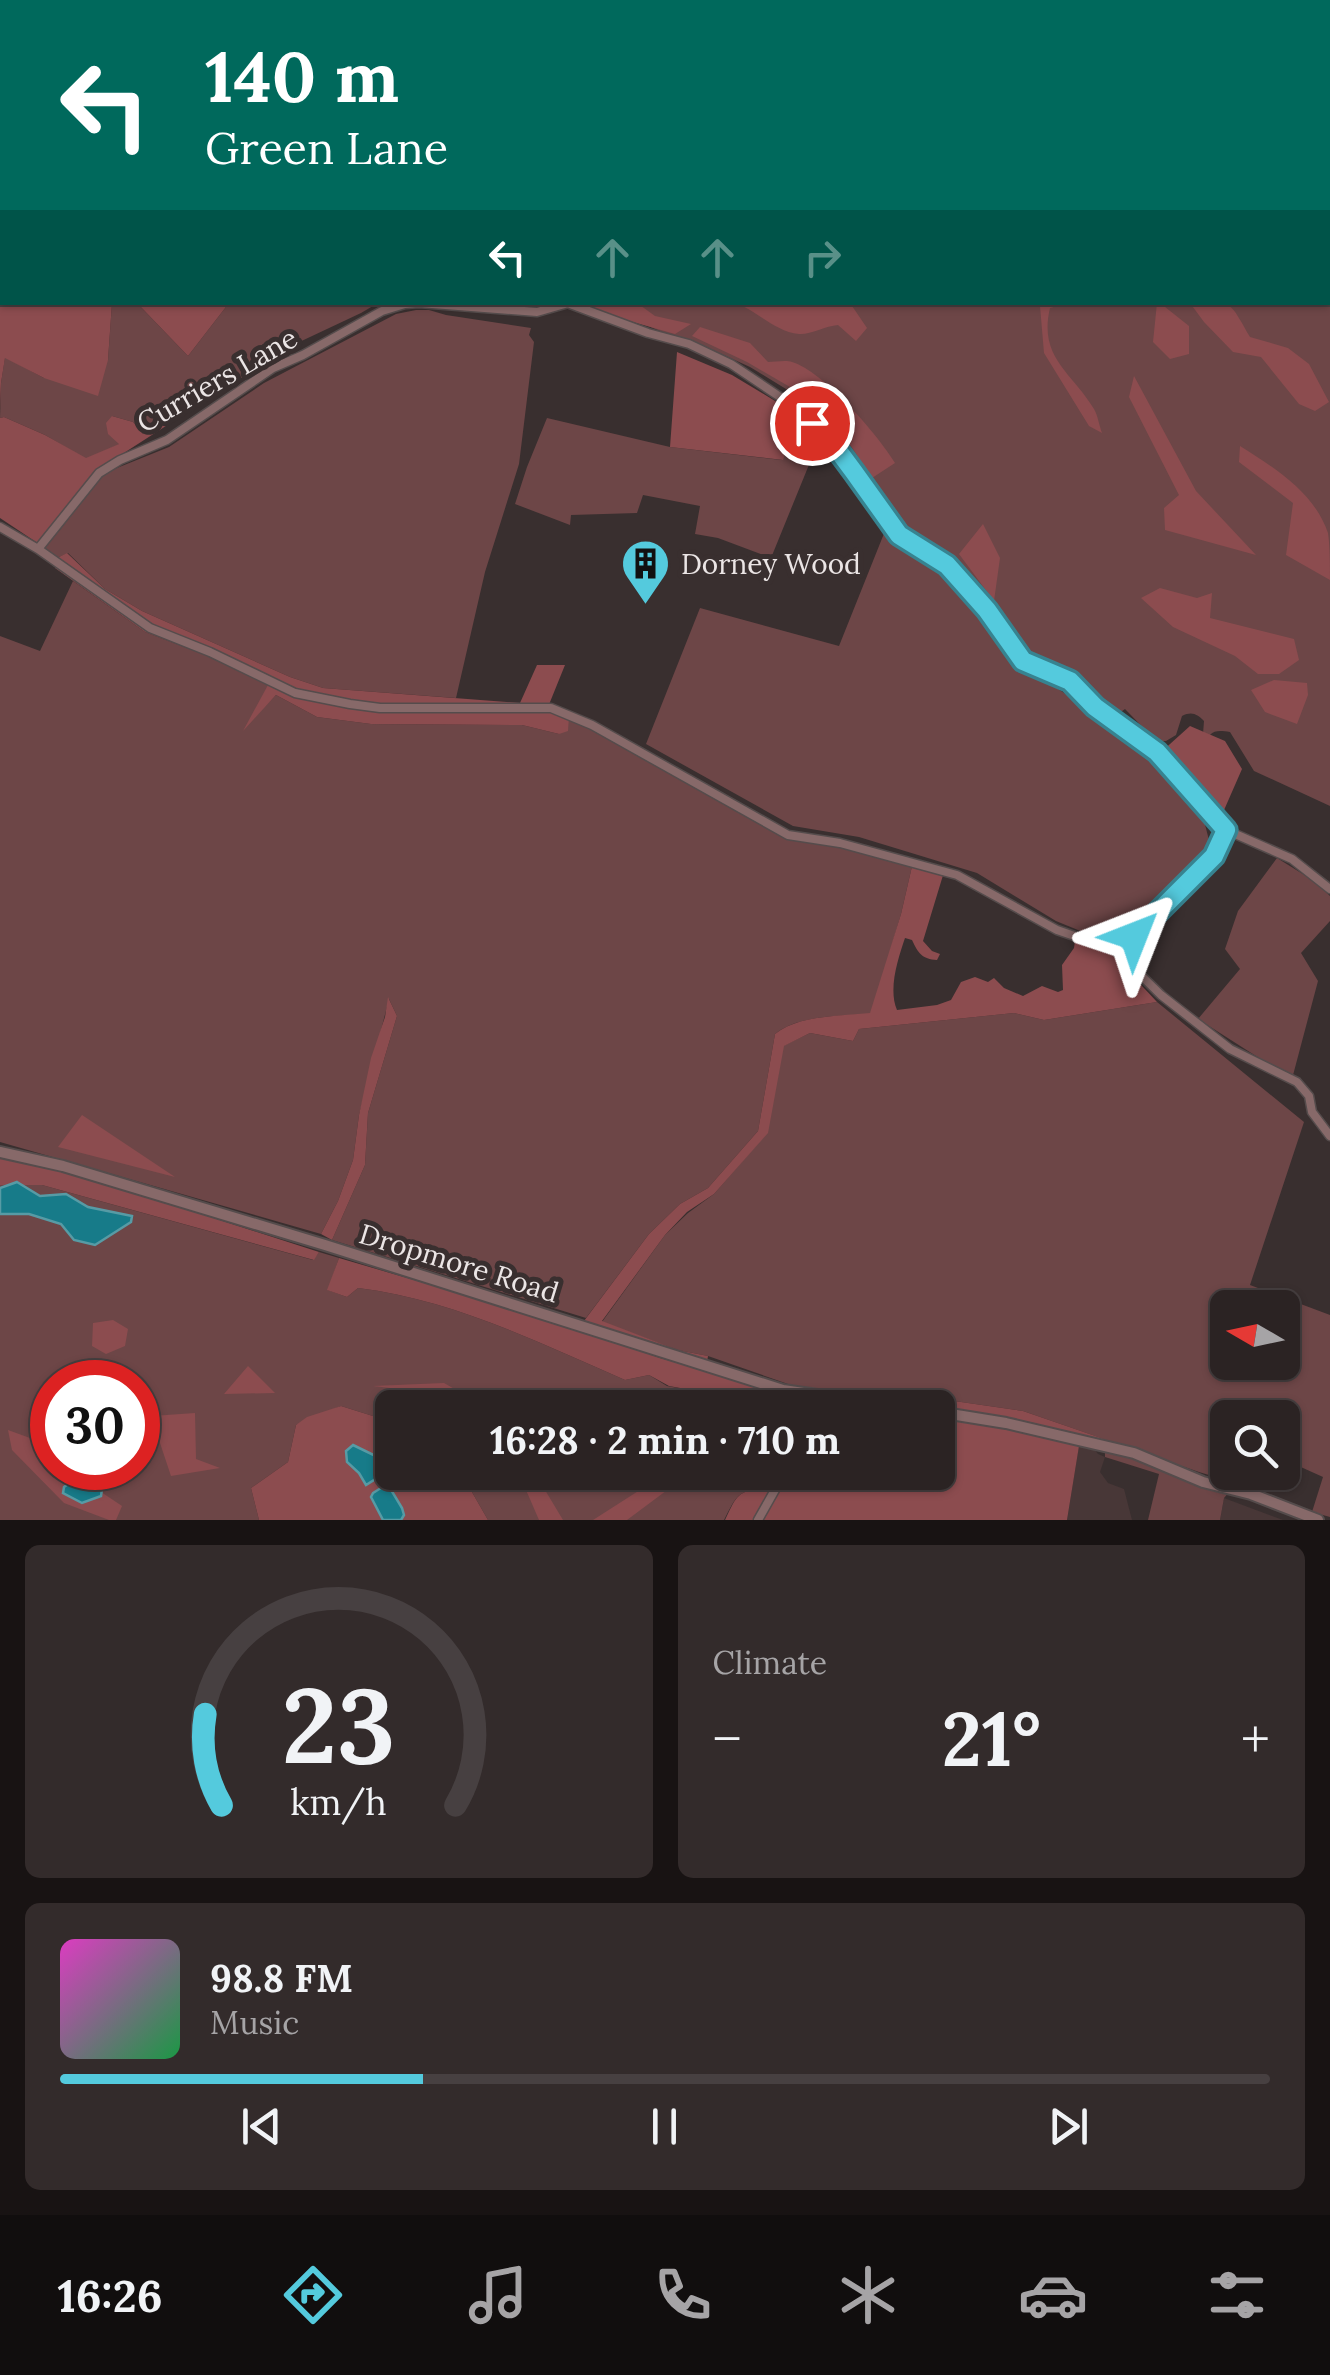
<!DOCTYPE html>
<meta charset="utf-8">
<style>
body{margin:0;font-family:Lora,serif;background:#332b2b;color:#f1f3f6;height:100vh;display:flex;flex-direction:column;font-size:38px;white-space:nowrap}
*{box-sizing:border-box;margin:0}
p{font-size:32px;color:#a6a4a6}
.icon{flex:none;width:55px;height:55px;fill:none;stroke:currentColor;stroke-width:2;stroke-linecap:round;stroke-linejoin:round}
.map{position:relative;height:1520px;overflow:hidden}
.sheet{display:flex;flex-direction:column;gap:25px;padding:25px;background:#181313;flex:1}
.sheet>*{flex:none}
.banner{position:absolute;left:0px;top:0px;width:1330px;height:305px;box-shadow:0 2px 8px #0004,0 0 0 2px #474041;background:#00695c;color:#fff;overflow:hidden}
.needle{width:65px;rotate:279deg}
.tools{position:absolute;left:1210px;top:1290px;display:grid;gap:20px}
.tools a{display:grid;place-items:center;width:90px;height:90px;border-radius:15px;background:#2b2323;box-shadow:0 2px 8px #0004,0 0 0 2px #474041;font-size:50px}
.speed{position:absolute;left:30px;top:1360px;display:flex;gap:20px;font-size:50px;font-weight:700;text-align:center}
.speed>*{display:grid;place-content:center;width:130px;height:130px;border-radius:50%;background:#2b2323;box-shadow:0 2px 8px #0004,0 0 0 2px #474041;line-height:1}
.speed .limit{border:15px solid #d22;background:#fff;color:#111}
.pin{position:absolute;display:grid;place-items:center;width:85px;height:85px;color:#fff;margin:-42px;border:5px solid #fff;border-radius:50%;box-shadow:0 2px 10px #0007}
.me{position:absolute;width:110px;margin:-55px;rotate:45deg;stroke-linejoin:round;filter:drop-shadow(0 0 8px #0008)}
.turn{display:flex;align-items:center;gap:35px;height:210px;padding:0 40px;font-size:45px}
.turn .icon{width:130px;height:130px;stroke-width:2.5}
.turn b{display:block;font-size:70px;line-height:85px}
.lanes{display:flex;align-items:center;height:95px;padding:0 40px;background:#0003;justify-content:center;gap:50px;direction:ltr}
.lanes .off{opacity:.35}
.big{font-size:75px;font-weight:700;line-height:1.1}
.sheet .widget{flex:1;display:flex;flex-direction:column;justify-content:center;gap:15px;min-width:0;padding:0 35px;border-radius:15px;background:#332b2b}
.sheet .dial{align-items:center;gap:0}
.dial svg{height:260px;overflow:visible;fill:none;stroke:#474041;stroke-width:7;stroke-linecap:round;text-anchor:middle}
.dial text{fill:#f1f3f6;stroke:none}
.song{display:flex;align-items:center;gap:30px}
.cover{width:120px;height:120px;border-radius:15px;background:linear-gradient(135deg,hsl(310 70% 55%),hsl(140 70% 35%))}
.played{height:10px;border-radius:5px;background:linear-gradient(90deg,#54cadd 30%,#474041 30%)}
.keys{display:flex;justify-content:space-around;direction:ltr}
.heat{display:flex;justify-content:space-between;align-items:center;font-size:55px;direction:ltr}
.sheet .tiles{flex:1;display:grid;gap:25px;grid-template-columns:1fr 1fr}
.widget:last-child{grid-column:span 2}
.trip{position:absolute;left:375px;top:1390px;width:580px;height:100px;border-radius:15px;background:#2b2323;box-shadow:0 2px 8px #0004,0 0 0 2px #474041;font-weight:700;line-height:100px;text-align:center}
.dock{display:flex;height:160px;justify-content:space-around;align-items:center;background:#110e0e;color:#a6a4a6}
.dock .icon{width:70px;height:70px}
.dock .on{color:#54cadd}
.dock b{font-size:45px;color:#f1f3f6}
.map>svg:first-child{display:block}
.built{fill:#483737}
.green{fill:#6d4647;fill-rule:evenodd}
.forest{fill:#8c4c4f}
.water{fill:#177b89;stroke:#579ba5;stroke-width:2.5}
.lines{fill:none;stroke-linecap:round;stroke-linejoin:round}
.minor-casing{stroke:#554c4c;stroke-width:11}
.tertiary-casing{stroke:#554c4c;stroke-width:14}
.minor{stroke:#876969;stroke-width:8}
.tertiary{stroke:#876969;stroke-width:10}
.route-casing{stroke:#378390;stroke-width:25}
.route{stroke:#54cadd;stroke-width:18}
.labels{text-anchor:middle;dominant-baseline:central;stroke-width:10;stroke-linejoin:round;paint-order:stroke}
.street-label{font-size:28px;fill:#ebe5e5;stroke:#392f2f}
.poi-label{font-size:28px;fill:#ebe5e5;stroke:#392f2f;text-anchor:start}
</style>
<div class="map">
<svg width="1330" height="1520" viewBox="0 0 1330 1520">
<rect width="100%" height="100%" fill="#392f2f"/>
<!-- built -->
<path class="built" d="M1079,1445L1094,1449L1098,1454L1105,1457L1100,1472L1108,1483L1124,1489L1132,1520H1067Z
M1224,1498L1283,1520H1220Z"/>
<!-- green -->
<path class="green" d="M1330,264V806L1254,771L1230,732C1213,729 1210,732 1202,747L1204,721C1197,714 1192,711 1182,716L1176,735L1166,741L1157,742L1125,709L1115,716L1096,703L1072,678L1040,665L1020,652L978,593L950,563L904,530L895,510L873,490L848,447L786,389L750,367L691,340L675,337L648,326L598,312L591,307L590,303L1328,302Z
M112,303H137L188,356L229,303H378L361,313L293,345L197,406L153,426L143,434L133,422L112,416L120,444L86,459L45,435L4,417L0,418L1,383L5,357L44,378L108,360Z
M416,310H429L446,315L531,328L529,335L534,342L519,464L485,572L456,698L323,688L290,677L142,611L105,589L68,553L57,558L41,547L59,531L102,474L169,447L264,383L396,314Z
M547,418L670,447L782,460L788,442L815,450L771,558L718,538L695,534L700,506L643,495L637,513L571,515L570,525L515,504L527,467Z
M887,526L941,570L1018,663L1115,726L1200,805L1212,852L1180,885L1112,944L1056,921L977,873L859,837L793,826L646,744L700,608L839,646Z
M73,581L145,632L205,655L269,685L247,725L276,695L317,717L371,724L522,725L559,734L569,716L788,835L913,862L901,914L874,1006L870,1014C841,1016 798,1015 775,1034L758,1131L708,1188L680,1204L649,1234L586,1318L332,1240L365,1165L368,1113L397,1016L389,999L359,1115L353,1160L338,1201L321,1234L0,1142V636L40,651Z
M1277,858L1314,881L1330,896V921L1301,953L1318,981L1292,1079L1198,1019L1240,969L1225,949L1238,911Z
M1157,1002L1304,1122L1250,1285L1330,1315V1517L1312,1512L1323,1477L1283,1459L1282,1418H1228V1472L1250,1473L1248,1487L1199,1472L1023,1411L913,1395L837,1394L788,1384L708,1356L678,1350L602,1322L665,1235L688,1213L714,1194L767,1133L783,1046L810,1033L853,1041L859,1029L1014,1013L1044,1020ZM1228,1308H1282V1362H1228Z
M0,1185H42L313,1260L319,1252L339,1258L328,1290L347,1297L358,1288C451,1299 540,1343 625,1380L649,1375L667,1386L741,1400L750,1407L392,1408V1422L341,1406L296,1425L288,1462L251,1488L259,1520H0ZM52,1382H138V1468H52Z
M1108,1449L1230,1491L1224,1498L1220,1520H1148L1159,1474L1105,1457V1452Z
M461,1473H771L767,1487C737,1492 738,1493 724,1520H488Z"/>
<!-- forest -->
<path class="forest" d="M0,0H201L205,2H2V302L112,303L108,360L98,396L44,378L5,358L1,383L0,409Z
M211,0H1092L1091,2H214Z
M137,303H229L188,356Z
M590,303H637L655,316L691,324L675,334L598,312L591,307Z
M735,303H850L867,328L856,341L838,325C825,326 810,335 799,334C774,331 758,311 735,303Z
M1046,303H1069L1050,308C1038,358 1073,373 1094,409C1098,416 1099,425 1102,433L1089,426L1044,353L1040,306Z
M1157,303H1160L1189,326V354L1170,359L1153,342Z
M1190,303C1234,302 1228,299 1250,337L1288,348L1309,364L1329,402L1315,411L1299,404L1261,357L1233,352L1204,322Z
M700,327L750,343L768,362C775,362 786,360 792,362C823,371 879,436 895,463L872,478L851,446L790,387L747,362L692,336Z
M677,352L732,375L785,407L820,441L815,450L789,442L783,460L670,447Z
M1134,376L1196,491L1256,555L1165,530L1164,508L1179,495L1129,397Z
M197,406L99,469L39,544L0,518V418L4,417L45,435L86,458L119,444L108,434L106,423L112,416L133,422L143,434L153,426Z
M1240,446C1275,468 1314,492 1328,533C1330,546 1330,565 1330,580L1286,555L1293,503L1239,462Z
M983,524L1000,558L994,601L959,554Z
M67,553L105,589L142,611L290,677L323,688L520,703L537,665H565L548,707L569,716L568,731L559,734L522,725L371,724L317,717L276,695L243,731L268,685L205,655L145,632L55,568L57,558Z
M1160,588L1197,598L1212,593L1210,618L1294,639L1299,660L1279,674H1258L1235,656L1173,627L1141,598Z
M1274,680L1307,683L1308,695L1297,724L1265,712L1251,690Z
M1190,726L1225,741L1242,769L1221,817L1160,753Z
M913,862L944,872L923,941L932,951L940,954L937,960C922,959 918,953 912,940L905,938C898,959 888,989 897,1010L937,1005L951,1000L961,982L975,977L988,982L994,978L1004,988L1023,996L1042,986L1058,992L1063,990L1062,965L1074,948L1075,941L1113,955L1157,1002L1044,1020L1014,1013L859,1029L853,1041L810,1033L784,1046L768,1133L714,1194L687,1212L665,1235L602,1321L678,1350L708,1356L707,1362L581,1325L649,1234L680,1204L708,1188L758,1131L775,1034C798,1015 841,1016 870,1013L901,914Z
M388,997L397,1016L368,1113L365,1165L332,1240L321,1234L338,1201L353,1160L359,1115L371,1058L385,1017Z
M82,1115L175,1177L58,1147Z
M0,1155L99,1181L319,1252L314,1260L42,1185H0Z
M339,1258L554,1321L660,1358L782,1393L789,1407H750L741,1399L669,1386L649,1375L625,1380C540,1343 451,1299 358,1288L347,1297L327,1290Z
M113,1320L128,1329L125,1346L106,1354L92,1346L93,1323Z
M248,1366L275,1393L224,1394Z
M444,1383L486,1407H463L431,1393L373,1386Z
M913,1395L1023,1411L1107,1440L1094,1449L1079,1446L1067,1520H725C738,1493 737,1492 767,1487L771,1473L938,1472V1408L812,1407L821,1400Z
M341,1406L392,1422V1472L461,1473L488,1520H401L404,1515L371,1497L383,1520H259L251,1488L288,1462L296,1425L307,1417Z
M195,1413L196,1459L220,1468L171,1476L158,1437L138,1432V1417Z
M8,1430L52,1446V1468H77L74,1474L122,1506L116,1520H109L64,1503L12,1450Z
M638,1473H690L627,1520H593L654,1481Z
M523,1483L545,1490L563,1520H539Z"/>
<!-- water -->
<path class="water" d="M17,1182L40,1196L66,1194L88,1207L132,1216L131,1222L95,1245L74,1240L61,1224L29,1214H0V1188Z
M353,1445L384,1460L385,1473L366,1485L359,1473L347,1462L346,1451Z
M91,1468L104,1476L101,1496L82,1503L63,1493L64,1487Z
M384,1486L390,1488L402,1508L404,1515L401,1520H383L371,1497L373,1493Z"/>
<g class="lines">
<defs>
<path id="minor" d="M207,0L210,2
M1095,2L1096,0
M1149,2L1151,0
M1328,261L1330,263
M570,304L648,333L689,344L731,364L792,405L831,441L899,535L947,565L987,610L1023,661L1070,681L1095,707L1157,752L1226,830L1292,859L1330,889
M0,527L38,549L150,628L210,652L295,693L350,704L380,708H551L592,725L788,835L840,843L957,875L1057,930L1115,950L1161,995L1230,1049L1297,1082L1309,1096L1312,1112L1330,1136
M38,549L99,473L120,460L167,440L273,368L303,355L382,311L405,304L419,303L537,312L572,302
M1115,950L1134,936L1214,856L1226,830
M783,1390L789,1403L795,1408
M822,1408L837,1397
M758,1520L785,1472"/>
<path id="tertiary" d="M0,1152L63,1166L325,1245L783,1390L906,1408
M938,1412L1006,1423L1134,1453L1203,1482L1251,1494L1318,1520"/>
</defs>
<!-- minor casing -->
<use href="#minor" class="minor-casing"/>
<!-- tertiary casing -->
<use href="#tertiary" class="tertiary-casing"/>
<!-- minor -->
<use href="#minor" class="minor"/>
<!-- tertiary -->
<use href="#tertiary" class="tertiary"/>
</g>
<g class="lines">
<defs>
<path id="route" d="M812,423L831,441L854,472L899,535L947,565L987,610L1023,661L1070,681L1095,707L1157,752L1226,830L1214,856L1134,936"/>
</defs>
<!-- route casing -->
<use href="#route" class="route-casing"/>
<!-- route -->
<use href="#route" class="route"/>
</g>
<!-- icons -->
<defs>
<symbol id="building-pin" viewBox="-11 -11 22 30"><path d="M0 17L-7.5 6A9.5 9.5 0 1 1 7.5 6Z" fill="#54cadd" stroke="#392f2f"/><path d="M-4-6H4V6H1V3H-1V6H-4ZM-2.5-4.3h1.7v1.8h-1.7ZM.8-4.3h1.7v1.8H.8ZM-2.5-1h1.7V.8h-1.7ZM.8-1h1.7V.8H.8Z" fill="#111"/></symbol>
</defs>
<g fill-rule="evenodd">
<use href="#building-pin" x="618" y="536" width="55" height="75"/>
</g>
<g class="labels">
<!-- street labels -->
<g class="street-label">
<text transform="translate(217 380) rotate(-30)">Curriers Lane</text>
<text transform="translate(459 1263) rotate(17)">Dropmore Road</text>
</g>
<!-- poi labels -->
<g class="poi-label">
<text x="681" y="564">Dorney Wood</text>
</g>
</g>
</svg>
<div class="tools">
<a><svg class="needle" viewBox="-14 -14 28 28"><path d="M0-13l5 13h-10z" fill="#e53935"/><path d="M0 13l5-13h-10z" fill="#a6a4a6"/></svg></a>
<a><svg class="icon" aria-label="search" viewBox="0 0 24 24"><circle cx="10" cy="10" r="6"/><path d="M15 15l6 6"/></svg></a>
</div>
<div class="speed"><div class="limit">30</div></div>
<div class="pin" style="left:812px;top:423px;background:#d93025"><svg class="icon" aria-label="arrive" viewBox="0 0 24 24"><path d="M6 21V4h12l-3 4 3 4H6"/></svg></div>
<svg class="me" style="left:1134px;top:936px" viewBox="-20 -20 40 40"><path d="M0-17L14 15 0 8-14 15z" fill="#54cadd" stroke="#fff" stroke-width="4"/></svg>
<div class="trip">16:28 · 2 min · 710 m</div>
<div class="banner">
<div class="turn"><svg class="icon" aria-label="left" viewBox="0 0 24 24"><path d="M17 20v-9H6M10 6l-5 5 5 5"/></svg><div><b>140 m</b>Green Lane</div></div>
<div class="lanes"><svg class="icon" aria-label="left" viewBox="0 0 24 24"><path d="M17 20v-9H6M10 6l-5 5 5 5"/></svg><svg class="icon off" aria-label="ahead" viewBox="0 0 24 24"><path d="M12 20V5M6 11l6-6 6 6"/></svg><svg class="icon off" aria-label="ahead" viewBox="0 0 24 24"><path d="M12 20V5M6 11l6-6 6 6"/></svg><svg class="icon off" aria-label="right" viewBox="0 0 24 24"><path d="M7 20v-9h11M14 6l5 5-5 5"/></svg></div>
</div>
</div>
<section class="sheet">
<div class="tiles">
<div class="widget dial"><svg viewBox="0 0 100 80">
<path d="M14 69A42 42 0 1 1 86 69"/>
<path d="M14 69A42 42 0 0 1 9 41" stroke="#54cadd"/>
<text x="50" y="56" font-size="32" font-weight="700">23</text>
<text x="50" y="72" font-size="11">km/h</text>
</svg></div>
<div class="widget"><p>Climate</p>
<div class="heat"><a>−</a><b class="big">21°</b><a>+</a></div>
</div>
<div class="widget">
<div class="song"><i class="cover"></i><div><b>98.8 FM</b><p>Music</p></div></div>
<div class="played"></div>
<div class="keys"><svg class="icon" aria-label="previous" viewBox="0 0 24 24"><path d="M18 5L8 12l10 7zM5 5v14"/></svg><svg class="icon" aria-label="pause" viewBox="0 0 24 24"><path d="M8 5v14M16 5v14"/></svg><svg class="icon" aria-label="next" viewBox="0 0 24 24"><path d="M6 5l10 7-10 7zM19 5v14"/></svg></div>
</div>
</div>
</section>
<nav class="dock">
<b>16:26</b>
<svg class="icon on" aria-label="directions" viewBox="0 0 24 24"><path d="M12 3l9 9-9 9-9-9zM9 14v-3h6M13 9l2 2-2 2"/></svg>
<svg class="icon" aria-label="music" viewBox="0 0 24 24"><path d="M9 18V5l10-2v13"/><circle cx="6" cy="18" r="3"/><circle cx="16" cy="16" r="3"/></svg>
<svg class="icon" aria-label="phone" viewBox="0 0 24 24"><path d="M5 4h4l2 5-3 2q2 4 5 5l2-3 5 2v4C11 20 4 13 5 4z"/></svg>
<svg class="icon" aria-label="climate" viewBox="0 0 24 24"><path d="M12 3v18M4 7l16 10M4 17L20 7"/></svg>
<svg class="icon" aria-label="car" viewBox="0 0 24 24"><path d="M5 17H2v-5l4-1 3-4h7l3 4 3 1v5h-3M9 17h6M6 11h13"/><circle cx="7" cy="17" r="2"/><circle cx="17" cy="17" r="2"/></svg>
<svg class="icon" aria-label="filters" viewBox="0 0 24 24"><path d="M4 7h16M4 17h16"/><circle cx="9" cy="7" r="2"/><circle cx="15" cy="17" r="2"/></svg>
</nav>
